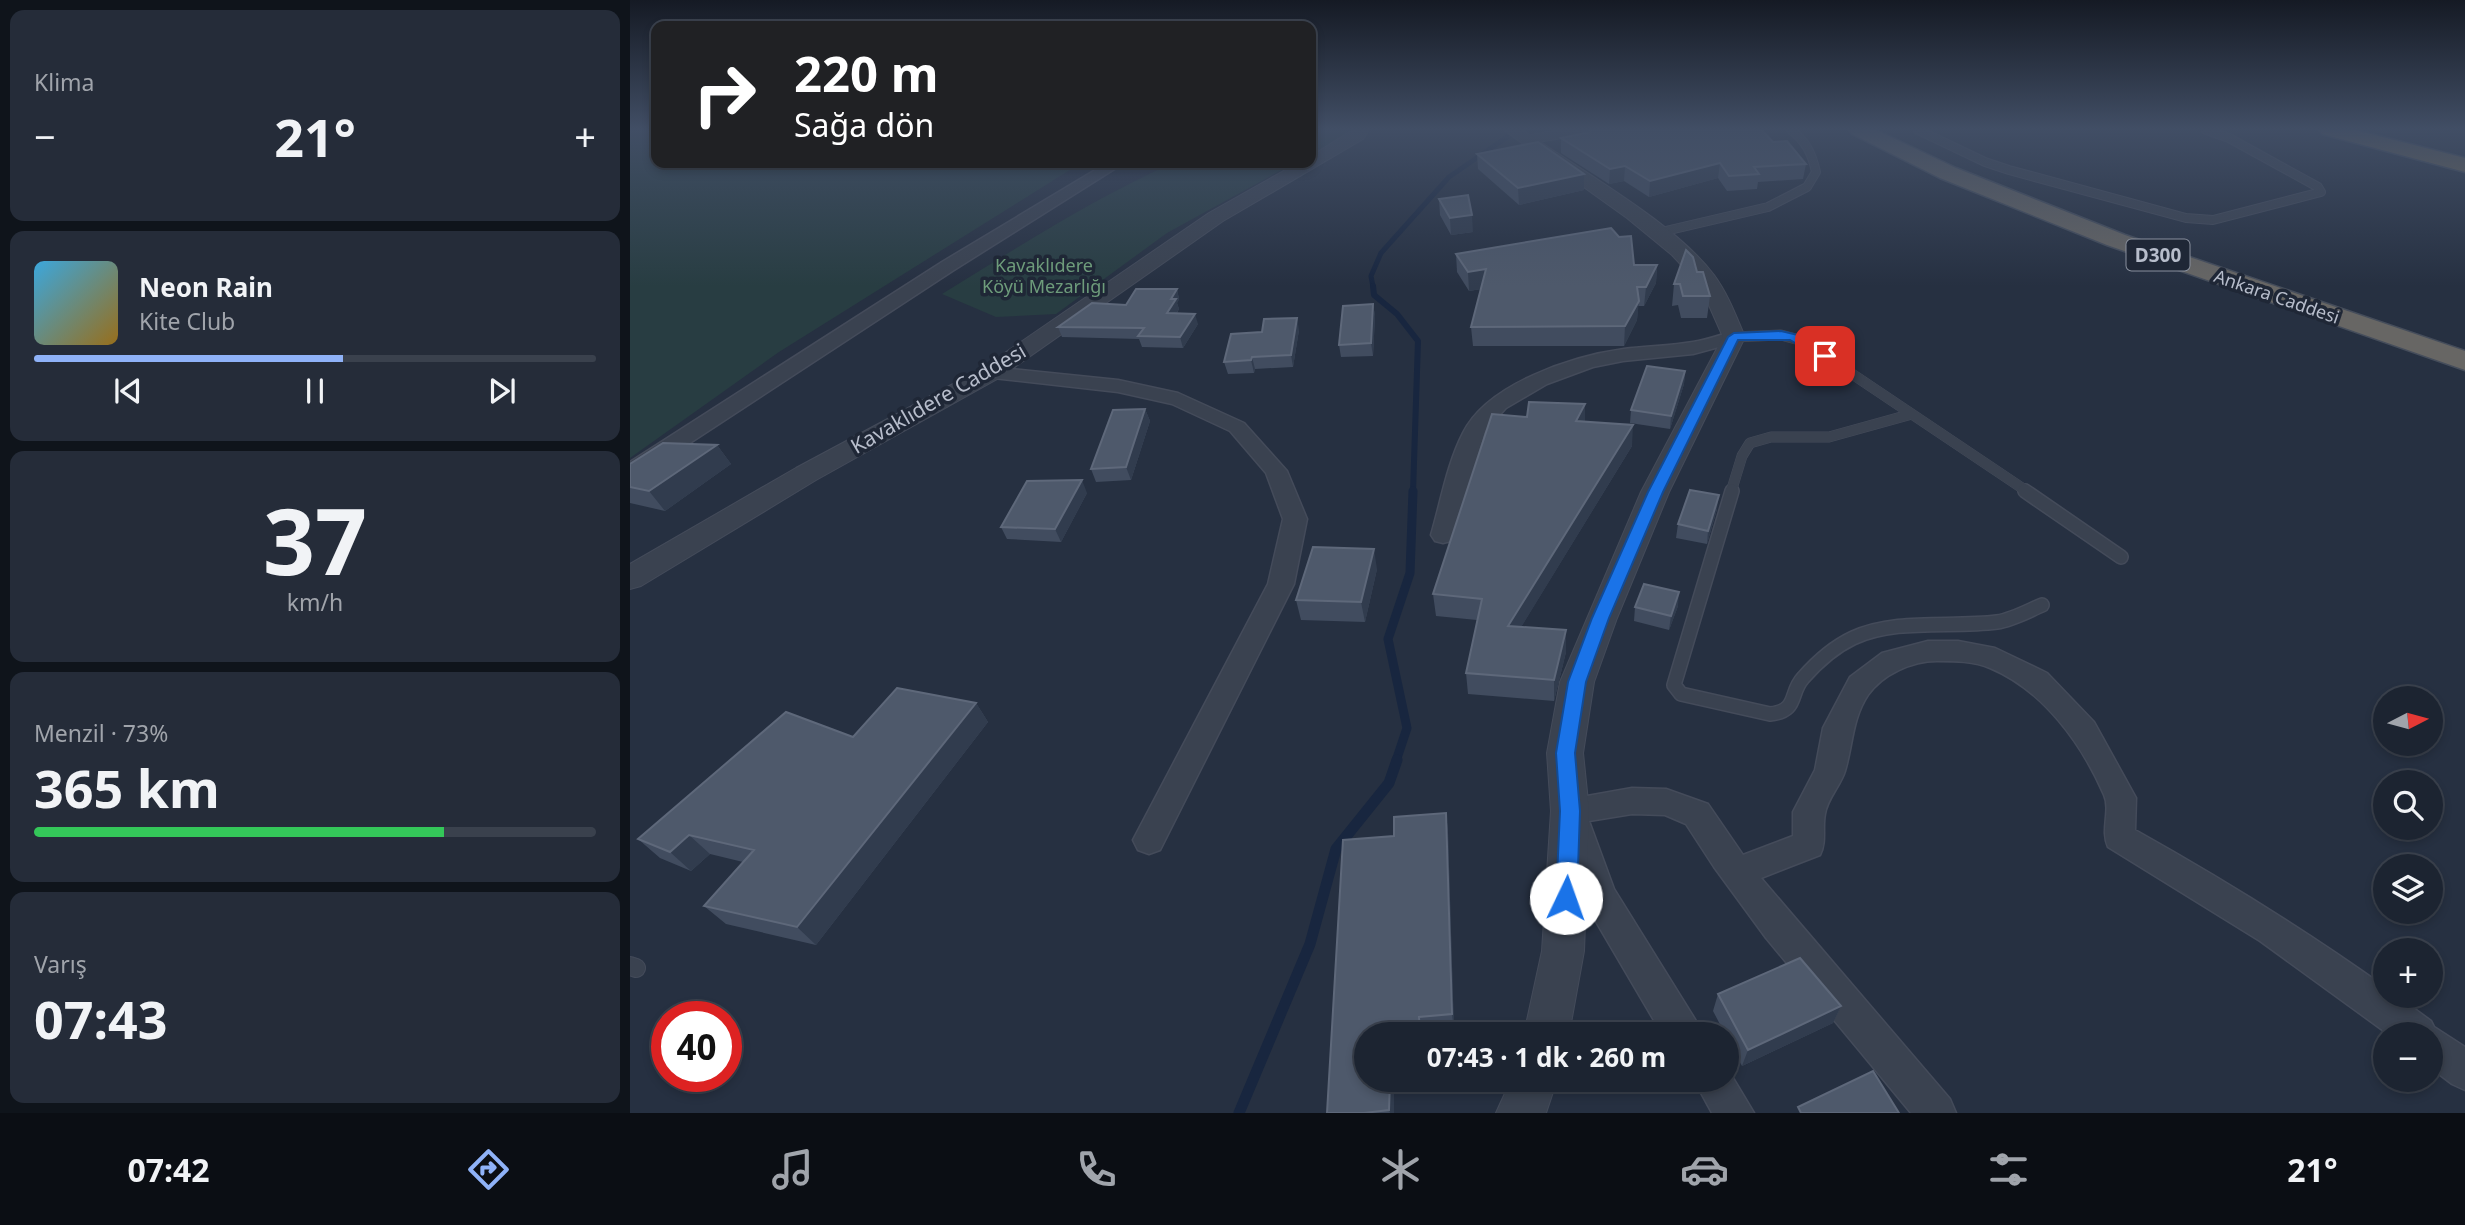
<!DOCTYPE html>
<html lang="tr">
<meta charset="utf-8">
<style>
body{margin:0;font-family:"Noto Sans",sans-serif;background:#252c39;color:#f1f3f6;height:100vh;display:flex;flex-direction:column;font-size:26px;white-space:nowrap}
*{box-sizing:border-box;margin:0}
p{font-size:23px;color:#a0a4ab}
.icon{flex:none;width:38px;height:38px;fill:none;stroke:currentColor;stroke-width:2;stroke-linecap:round;stroke-linejoin:round}
.map{position:relative;flex:1;overflow:hidden}
.drawer{display:flex;flex-direction:column;gap:10px;padding:10px;background:#0f141b;width:630px}
.drawer>*{flex:none}
.guide{position:absolute;left:21px;top:21px;width:665px;height:147px;border-radius:14px;box-shadow:0 4px 10px #0003,0 0 0 2px #3a414d;background:#202124;color:#fff;overflow:hidden}
.needle{width:46px;rotate:84deg}
.tools{position:absolute;left:1743px;top:686px;display:grid;gap:14px}
.tools a{display:grid;place-items:center;width:70px;height:70px;border-radius:50%;background:#1c2431;box-shadow:0 4px 10px #0003,0 0 0 2px #3a414d;font-size:35px}
.speed{position:absolute;left:21px;top:1001px;display:flex;gap:14px;font-size:35px;font-weight:700;text-align:center}
.speed>*{display:grid;place-content:center;width:91px;height:91px;border-radius:50%;background:#1c2431;box-shadow:0 4px 10px #0003,0 0 0 2px #3a414d;line-height:1}
.speed .limit{border:10px solid #d22;background:#fff;color:#111}
.pin{position:absolute;display:grid;place-items:center;width:60px;height:60px;color:#fff;margin:-30px;border-radius:14px;box-shadow:0 4px 10px #0006}
.me{position:absolute;width:77px;margin:-38px;rotate:3deg;stroke-linejoin:round;filter:drop-shadow(0 0 5px #0008)}
.turn{display:flex;align-items:center;gap:24px;height:147px;padding:0 28px;font-size:32px}
.turn .icon{width:91px;height:91px;stroke-width:2.5}
.turn b{display:block;font-size:49px;line-height:60px}
.big{font-size:52px;font-weight:700;line-height:1.1}
.drawer .tile{flex:1;display:flex;flex-direction:column;justify-content:center;gap:10px;min-width:0;padding:0 24px;border-radius:14px;background:#252c39}
.drawer .dial{align-items:center;gap:0}
.dial b{font-size:91px;line-height:1}
.song{display:flex;align-items:center;gap:21px}
.cover{width:84px;height:84px;border-radius:10px;background:linear-gradient(135deg,hsl(200 70% 55%),hsl(40 70% 35%))}
.played{height:7px;border-radius:4px;background:linear-gradient(90deg,#8fb2f8 55%,#3a414d 55%)}
.keys{display:flex;justify-content:space-around;direction:ltr}
.heat{display:flex;justify-content:space-between;align-items:center;font-size:38px;direction:ltr}
.charge{height:10px;border-radius:5px;background:linear-gradient(90deg,#34c759 73%,#3a414d 0)}
.trip{position:absolute;left:724px;top:1022px;width:385px;height:70px;border-radius:35px;background:#1c2431;box-shadow:0 4px 10px #0003,0 0 0 2px #3a414d;font-weight:700;line-height:70px;text-align:center}
.dock{display:flex;height:112px;justify-content:space-around;align-items:center;background:#0b0e14;color:#a0a4ab}
.dock .icon{width:49px;height:49px}
.dock .active{color:#8fb2f8}
.dock b{font-size:32px;color:#f1f3f6}
main{display:flex;flex:1;min-height:0}
.map>svg:first-child{display:block}
.green{fill:#283d42}
.lines{fill:none;stroke-linecap:round;stroke-linejoin:round}
.stream-far3{stroke:#18263f;stroke-width:5}
.stream-far2{stroke:#18263f;stroke-width:6}
.stream-far1{stroke:#18263f;stroke-width:9}
.stream{stroke:#18263f;stroke-width:11}
.service-far3-casing{stroke:#444b5a;stroke-width:10}
.service-far2-casing{stroke:#444b5a;stroke-width:11}
.service-far1-casing{stroke:#444b5a;stroke-width:16}
.service-casing{stroke:#444b5a;stroke-width:20}
.minor-casing{stroke:#444b5a;stroke-width:3}
.tertiary-casing{stroke:#444b5a;stroke-width:2}
.trunk-casing{stroke:#454d5b;stroke-width:3}
.motorway-casing{stroke:#454d5b;stroke-width:3}
.service-far3{stroke:#3a4250;stroke-width:8}
.service-far2{stroke:#3a4250;stroke-width:10}
.service-far1{stroke:#3a4250;stroke-width:13}
.service{stroke:#3a4250;stroke-width:18}
.minor{fill:#3a4250;fill-rule:evenodd}
.tertiary{fill:#3a4250;fill-rule:evenodd}
.trunk{fill:#676664;fill-rule:evenodd}
.motorway{fill:#766c57;fill-rule:evenodd}
.wall{fill:#414c5f}
.shaded-wall{fill:#313c4e}
.building{fill:#4e596b;stroke:#5e687a;stroke-width:2}
.route{fill:#1a73e8;stroke:#114b97;stroke-width:2}
.labels{text-anchor:middle;dominant-baseline:central;stroke-width:7;stroke-linejoin:round;paint-order:stroke}
.far-park-label{font-size:18px;fill:#6e9c7b;stroke:#1f2736}
.far-street-label{font-size:18px;fill:#b7bdcb;stroke:#1f2736}
.shield{fill:#1f2736;stroke:#89909e;stroke-width:2}
.shield-label{font-size:19px;font-weight:bold;fill:#b7bdcb}
.street-label{font-size:21px;fill:#b7bdcb;stroke:#1f2736}
</style>
<main>
<section class="drawer">
<div class="tile"><p>Klima</p>
<div class="heat"><a>−</a><b class="big">21°</b><a>+</a></div>
</div>
<div class="tile">
<div class="song"><i class="cover"></i><div><b>Neon Rain</b><p>Kite Club</p></div></div>
<div class="played"></div>
<div class="keys"><svg class="icon" aria-label="previous" viewBox="0 0 24 24"><path d="M18 5L8 12l10 7zM5 5v14"/></svg><svg class="icon" aria-label="pause" viewBox="0 0 24 24"><path d="M8 5v14M16 5v14"/></svg><svg class="icon" aria-label="next" viewBox="0 0 24 24"><path d="M6 5l10 7-10 7zM19 5v14"/></svg></div>
</div>
<div class="tile dial"><b>37</b><p>km/h</p></div>
<div class="tile"><p>Menzil · 73%</p><b class="big">365 km</b><div class="charge"></div></div>
<div class="tile"><p>Varış</p><b class="big">07:43</b></div>
</section>
<div class="map">
<svg width="1835" height="1113" viewBox="0 0 1835 1113">
<rect width="100%" height="100%" fill="#263041"/>
<!-- green -->
<path class="green" d="M0,130H26V163H451L149,352L0,458Z
M681,130H718L716,135L681,154Z
M543,163H664L537,233L426,314L366,317L312,294C387,248 462,199 543,163Z"/>
<g class="lines">
<!-- stream-far3 -->
<path class="stream-far3" d="M743,287L741,276L751,253L819,177L877,137"/>
<!-- stream-far2 -->
<path class="stream-far2" d="M743,286L744,295L767,314L788,341L783,492"/>
<!-- stream-far1 -->
<path class="stream-far1" d="M766,761L777,728L758,639L780,573L783,491"/>
<!-- stream -->
<path class="stream" d="M609,1113L680,944L706,849L759,783L767,760"/>
<defs>
<path id="service-far3" d="M1288,130L1355,162L1379,170L1556,218L1583,220L1691,192L1688,187L1599,138L1576,130
M895,140L956,130
M1027,233L1138,207L1177,187L1186,172C1182,154 1176,141 1161,130"/>
<path id="service-far2" d="M1104,337L1151,335L1173,341L1398,492
M1101,492L1112,456L1120,443L1141,437H1199L1282,414"/>
<path id="service-far1" d="M1102,491L1044,685L1051,694L1140,714C1169,711 1159,693 1173,678C1187,662 1204,647 1223,638C1266,618 1321,628 1367,622C1382,620 1398,611 1412,605
M1395,491L1491,557"/>
<path id="service" d="M0,966L6,968"/>
<path id="minor" d="M477,163H494L324,270L8,477L0,479V462L312,262Z
M1104,331L1113,337L1111,341L1063,354L993,361L963,367L917,384L876,408L855,431L825,535L821,541L813,543L805,541L801,535C811,501 817,464 833,433C857,384 942,356 994,349C1017,346 1040,346 1063,342C1077,340 1090,335 1104,331Z
M361,367L488,380L548,393L614,423L657,471L677,519L664,584L530,850L519,854L508,850L503,840L638,584L653,519L636,473L600,431L542,404L488,392L354,377L351,373Z
M1298,641H1328L1365,648L1417,673L1464,722L1506,798L1505,830C1591,878 1675,930 1755,987V996H1767L1801,1021L1804,1027L1835,1047V1090L1822,1084L1801,1068V1034H1758L1630,941L1478,847C1470,830 1481,811 1474,795C1452,744 1413,690 1360,668C1344,661 1324,661 1307,661C1282,661 1253,674 1238,695C1222,719 1223,745 1215,771C1211,785 1197,799 1195,814C1192,829 1197,841 1190,855L1131,878L1320,1099L1326,1113H1281L1136,938L1084,867L1056,824L1035,815L1002,814L959,821L984,889L1066,1021L1072,1034H1032L958,908L924,811L929,801L1002,788L1036,789L1078,804L1113,855L1163,836V812L1185,770L1193,728L1220,677L1252,653Z
M1097,1068L1124,1113H1082L1064,1080H1097Z"/>
<path id="tertiary" d="M723,130H739L733,139L593,221L369,378L186,480L11,586L0,589V564L166,468L353,368L579,213L668,163H681V156Z
M874,130H893C950,171 1043,221 1084,275C1098,294 1106,316 1115,337L1039,492L987,618L964,682L953,753L959,811L954,951L939,1034H894L912,951L921,811L917,753L930,682L1011,492L1093,337L1070,285L1042,255L997,218Z
M881,1080H927L916,1113H866Z"/>
<path id="trunk" d="M1219,130H1246L1326,168L1495,235L1835,351V370L1477,245L1310,178L1222,134Z"/>
<path id="motorway" d="M1689,130H1725L1835,158V172L1692,134Z"/>
</defs>
<!-- service-far3 casing -->
<use href="#service-far3" class="service-far3-casing"/>
<!-- service-far2 casing -->
<use href="#service-far2" class="service-far2-casing"/>
<!-- service-far1 casing -->
<use href="#service-far1" class="service-far1-casing"/>
<!-- service casing -->
<use href="#service" class="service-casing"/>
<!-- minor casing -->
<use href="#minor" class="minor-casing"/>
<!-- tertiary casing -->
<use href="#tertiary" class="tertiary-casing"/>
<!-- trunk casing -->
<use href="#trunk" class="trunk-casing"/>
<!-- motorway casing -->
<use href="#motorway" class="motorway-casing"/>
<!-- service-far3 -->
<use href="#service-far3" class="service-far3"/>
<!-- service-far2 -->
<use href="#service-far2" class="service-far2"/>
<!-- service-far1 -->
<use href="#service-far1" class="service-far1"/>
<!-- service -->
<use href="#service" class="service"/>
<!-- minor -->
<use href="#minor" class="minor"/>
<!-- tertiary -->
<use href="#tertiary" class="tertiary"/>
<!-- trunk -->
<use href="#trunk" class="trunk"/>
<!-- motorway -->
<use href="#motorway" class="motorway"/>
</g>
<!-- wall -->
<path class="wall" d="M951,130H1132L1143,142L1176,164L1173,179L1128,182L1127,189L1097,191L1088,178L1019,197L994,181L979,184L931,153V138L951,134Z
M847,154L954,174V190L889,205L848,169Z
M809,199L843,232L821,235L810,215Z
M826,254L1004,265H1027L1026,283L1014,306H1008L1007,320L994,346H843L841,327L851,289L839,291L827,272Z
M1067,272L1080,296L1077,318H1051L1048,305L1042,306L1044,284Z
M547,289L549,299L547,303L549,309L547,313L568,324L553,348L512,347L509,339L432,337L428,327Z
M743,304L745,316L743,356L711,357L709,345Z
M669,330L663,367L625,369L624,373L598,374L594,362Z
M1055,371L1054,384L1040,429L1000,423L1001,410Z
M955,404V422L1002,446L891,627L936,630V652L924,701L838,694L836,673L847,620L806,616L803,594L897,417Z
M515,409L520,421L501,480L466,482L461,469Z
M87,445L101,464L35,511L0,503V464Z
M457,493L431,542L377,539L371,527Z
M1087,509L1077,544L1046,538L1048,524Z
M747,569L735,622L671,620L666,600Z
M1048,606L1039,630L1004,621L1005,607Z
M346,703L358,722L186,945L96,924L74,906L113,862L80,854L61,871L30,858L8,839L223,737Z
M816,813L818,832L824,1031L793,1034H737L764,1113H697L764,836Z
M1088,994L1211,1006L1203,1023L1112,1066L1097,1038V1034H1095L1083,1011Z"/>
<!-- shaded-wall -->
<path class="shaded-wall" d="M1090,163L1088,178L1019,197L1020,181Z
M995,166L994,181L979,184L980,169Z
M954,174V190L889,205L888,188Z
M842,215L843,232L821,235L820,218Z
M1027,265L1026,283L1014,306L1016,287Z
M856,269L857,288L839,291L838,272Z
M547,289L549,299L547,303L549,309L540,323L537,313L541,299Z
M1009,301L1007,320L994,346L995,326Z
M743,304L745,316L743,356L741,343Z
M565,314L568,324L553,348L550,337Z
M667,318L669,330L663,367L661,355Z
M622,357L625,369L624,373L621,360Z
M1055,371L1054,384L1040,429L1041,416Z
M955,404V424L946,421Z
M515,409L520,421L501,480L496,467Z
M1003,425L1002,446L879,647L878,626Z
M87,445L101,464L35,511L19,491Z
M452,480L457,493L431,542L425,529Z
M1089,495L1087,509L1077,544L1078,531Z
M744,549L747,569L735,622L731,602Z
M1049,592L1048,606L1039,630L1041,616Z
M936,630V652L924,701V680Z
M346,703L358,722L186,945L167,927Z
M816,813L818,832L824,1031L822,1014Z
M59,835L80,854L61,871L40,852Z
M1211,1006L1203,1023L1112,1066L1118,1050Z
M789,1017L793,1034H790Z
M760,1080H764V1113H760L759,1110Z"/>
<!-- building -->
<path class="building" d="M959,130H1132L1143,142L1157,141L1176,164L1124,167L1129,174L1099,176L1090,163L1020,181L995,166L980,169L931,138L961,132Z
M908,142L954,174L888,188L847,154Z
M838,195L842,215L820,218L809,199Z
M981,228L989,237L1001,236L1004,265H1027L1016,287H1007L1009,301L995,326L841,327L856,269L838,272L826,254Z
M1056,250L1063,257L1067,272H1073L1080,296H1053L1050,284H1044Z
M506,289H547L541,299H546L537,313L565,314L550,337L508,336L514,328L428,327L462,303L496,305Z
M743,304L741,343L709,345L713,306Z
M667,318L661,355L622,357L621,360L594,362L601,334L632,332L634,319Z
M1017,366L1055,371L1041,416L1001,410Z
M899,402L955,404L946,421L1003,425L878,626L936,630L924,680L836,673L852,599L803,594L862,414L897,417Z
M515,409L496,467L461,469L483,410Z
M33,443L87,445L19,491L0,487V464Z
M452,480L425,529L371,527L397,481Z
M1060,490L1089,495L1078,531L1048,524Z
M683,547L744,549L731,602L666,600Z
M1014,584L1049,592L1041,616L1005,607Z
M267,688L346,703L167,927L74,906L124,850L59,835L40,852L8,839L156,712L223,737Z
M816,813L822,1014L789,1017L790,1034H737V1080H760L759,1110L734,1113H697L713,840L764,836V817Z
M1170,958L1211,1006L1118,1050L1088,994Z
M1243,1071L1269,1113H1171L1168,1107Z"/>
<!-- sky -->
<linearGradient id="sky" x2="0" y2="1"><stop stop-color="#151a24"/><stop offset="0.45" stop-color="#414e65"/><stop offset="1" stop-color="#414e65" stop-opacity="0"/></linearGradient>
<rect width="1835" height="286" fill="url(#sky)"/>
<!-- route -->
<path class="route" d="M1151,331L1168,335L1201,356L1195,359L1190,358L1160,340H1108L1033,492L979,618L956,682L945,753L950,811L947,898L944,905L936,908L929,905L926,898L930,811L926,753L938,682L962,618L1018,492L1098,337L1104,333Z"/>
<g class="labels">
<!-- far-park labels -->
<g class="far-park-label">
<text x="414" y="265">Kavaklıdere<tspan x="414" dy="21">Köyü Mezarlığı</tspan></text>
</g>
<!-- far-street labels -->
<g class="far-street-label">
<text transform="translate(1647 296) rotate(19)">Ankara Caddesi</text>
</g>
<!-- shield labels -->
<rect class="shield" x="1496.5" y="239.5" width="63" height="31" rx="5"/>
<g class="shield-label">
<text x="1528" y="255">D300</text>
</g>
<!-- street labels -->
<g class="street-label">
<text transform="translate(308 398) rotate(-30)">Kavaklıdere Caddesi</text>
</g>
</g>
</svg>
<div class="tools">
<a><svg class="needle" viewBox="-14 -14 28 28"><path d="M0-13l5 13h-10z" fill="#e53935"/><path d="M0 13l5-13h-10z" fill="#a0a4ab"/></svg></a>
<a><svg class="icon" aria-label="search" viewBox="0 0 24 24"><circle cx="10" cy="10" r="6"/><path d="M15 15l6 6"/></svg></a>
<a><svg class="icon" aria-label="layers" viewBox="0 0 24 24"><path d="M12 4l9 5-9 5-9-5zM3 14l9 5 9-5"/></svg></a>
<a>+</a>
<a>−</a>
</div>
<div class="speed"><div class="limit">40</div></div>
<div class="pin" style="left:1195px;top:356px;background:#d93025"><svg class="icon" aria-label="arrive" viewBox="0 0 24 24"><path d="M6 21V4h12l-3 4 3 4H6"/></svg></div>
<svg class="me" style="left:936px;top:898px" viewBox="-20 -20 40 40"><circle r="19" fill="#fff"/><path d="M0-13L10 11 0 6-10 11z" fill="#1a73e8"/></svg>
<div class="trip">07:43 · 1 dk · 260 m</div>
<div class="guide">
<div class="turn"><svg class="icon" aria-label="right" viewBox="0 0 24 24"><path d="M7 20v-9h11M14 6l5 5-5 5"/></svg><div><b>220 m</b>Sağa dön</div></div>
</div>
</div>
</main>
<nav class="dock">
<b>07:42</b>
<svg class="icon active" aria-label="directions" viewBox="0 0 24 24"><path d="M12 3l9 9-9 9-9-9zM9 14v-3h6M13 9l2 2-2 2"/></svg>
<svg class="icon" aria-label="music" viewBox="0 0 24 24"><path d="M9 18V5l10-2v13"/><circle cx="6" cy="18" r="3"/><circle cx="16" cy="16" r="3"/></svg>
<svg class="icon" aria-label="phone" viewBox="0 0 24 24"><path d="M5 4h4l2 5-3 2q2 4 5 5l2-3 5 2v4C11 20 4 13 5 4z"/></svg>
<svg class="icon" aria-label="climate" viewBox="0 0 24 24"><path d="M12 3v18M4 7l16 10M4 17L20 7"/></svg>
<svg class="icon" aria-label="car" viewBox="0 0 24 24"><path d="M5 17H2v-5l4-1 3-4h7l3 4 3 1v5h-3M9 17h6M6 11h13"/><circle cx="7" cy="17" r="2"/><circle cx="17" cy="17" r="2"/></svg>
<svg class="icon" aria-label="filters" viewBox="0 0 24 24"><path d="M4 7h16M4 17h16"/><circle cx="9" cy="7" r="2"/><circle cx="15" cy="17" r="2"/></svg>
<b>21°</b>
</nav>
